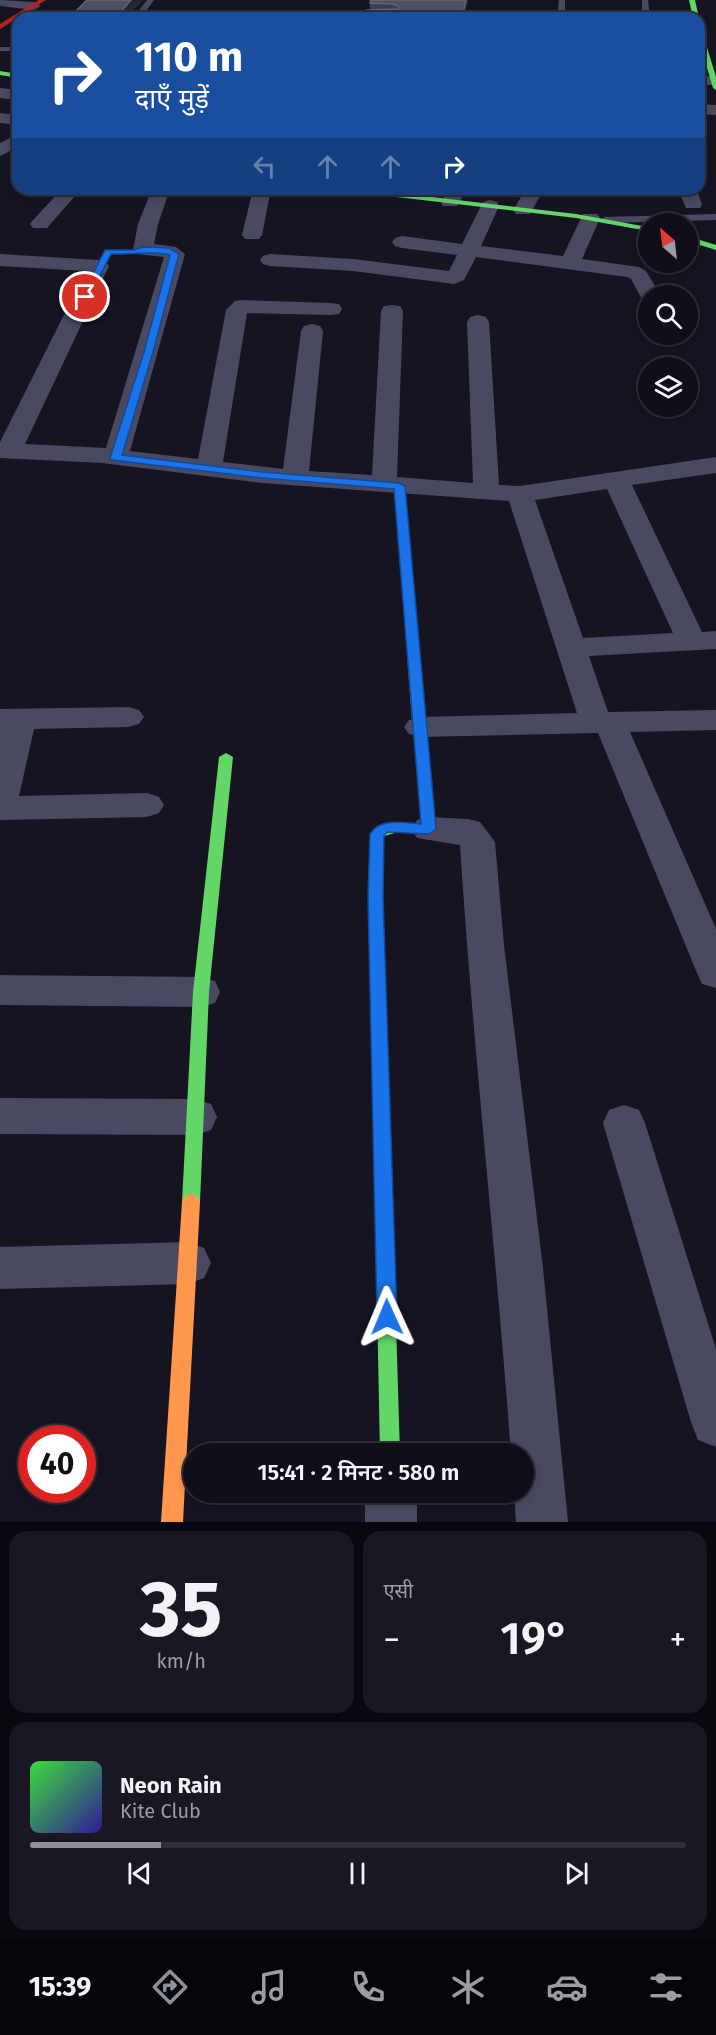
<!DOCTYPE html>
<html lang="hi">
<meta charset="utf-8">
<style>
body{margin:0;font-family:"Fira Sans","Noto Sans Devanagari",sans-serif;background:#191822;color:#f1f3f6;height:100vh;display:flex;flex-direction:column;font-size:22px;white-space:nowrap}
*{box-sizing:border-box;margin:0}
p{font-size:20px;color:#9c9ca2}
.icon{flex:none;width:33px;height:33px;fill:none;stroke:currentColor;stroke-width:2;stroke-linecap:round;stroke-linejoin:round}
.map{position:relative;height:1522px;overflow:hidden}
.details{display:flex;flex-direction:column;gap:9px;padding:9px;background:#09080e;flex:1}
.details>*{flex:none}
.guide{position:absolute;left:12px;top:12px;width:693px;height:183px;border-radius:18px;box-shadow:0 3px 9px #0003,0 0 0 2px #302f38;background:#1a4fa0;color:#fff;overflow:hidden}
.needle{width:39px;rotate:332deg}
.tools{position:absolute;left:638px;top:213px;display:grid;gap:12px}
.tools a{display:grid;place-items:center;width:60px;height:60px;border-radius:50%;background:#100f19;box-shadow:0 3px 9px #0003,0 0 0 2px #302f38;font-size:30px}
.speed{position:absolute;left:18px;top:1425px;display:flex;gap:12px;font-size:30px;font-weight:700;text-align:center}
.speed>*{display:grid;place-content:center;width:78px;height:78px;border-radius:50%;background:#100f19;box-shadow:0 3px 9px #0003,0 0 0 2px #302f38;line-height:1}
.speed .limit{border:9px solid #d22;background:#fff;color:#111}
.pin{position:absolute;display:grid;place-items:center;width:51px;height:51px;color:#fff;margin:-26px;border:3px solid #fff;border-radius:50%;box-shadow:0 2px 6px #0007}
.me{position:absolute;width:66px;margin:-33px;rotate:359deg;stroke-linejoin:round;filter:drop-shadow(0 0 4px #0008)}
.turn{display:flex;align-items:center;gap:21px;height:126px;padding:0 24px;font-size:27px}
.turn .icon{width:78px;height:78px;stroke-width:2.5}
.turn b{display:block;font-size:42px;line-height:51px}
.lanes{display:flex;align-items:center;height:57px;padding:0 24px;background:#0003;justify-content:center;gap:30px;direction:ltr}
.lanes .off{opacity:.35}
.big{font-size:45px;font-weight:600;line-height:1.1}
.details .widget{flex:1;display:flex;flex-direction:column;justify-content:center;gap:9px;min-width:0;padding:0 21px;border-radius:18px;background:#191822}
.details .dial{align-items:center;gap:0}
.dial b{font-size:78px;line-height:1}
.song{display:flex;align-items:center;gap:18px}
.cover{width:72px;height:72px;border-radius:9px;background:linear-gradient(135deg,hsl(120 70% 55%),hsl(250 70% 35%))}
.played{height:6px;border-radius:3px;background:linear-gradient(90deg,#8c9099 20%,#302f38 20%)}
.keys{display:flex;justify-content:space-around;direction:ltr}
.heat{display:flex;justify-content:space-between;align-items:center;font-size:33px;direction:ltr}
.details .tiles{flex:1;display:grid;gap:9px;grid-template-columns:1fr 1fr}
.widget:last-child{grid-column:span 2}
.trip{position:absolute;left:183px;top:1443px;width:351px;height:60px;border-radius:30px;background:#100f19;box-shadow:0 3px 9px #0003,0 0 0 2px #302f38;font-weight:600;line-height:60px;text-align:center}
.dock{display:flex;height:96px;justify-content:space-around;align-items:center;background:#06060a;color:#9c9ca2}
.dock .icon{width:42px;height:42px}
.dock .current{color:#8c9099}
.dock b{font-size:27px;color:#f1f3f6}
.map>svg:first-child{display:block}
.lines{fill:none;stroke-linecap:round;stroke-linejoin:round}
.lane{fill:#4a4962;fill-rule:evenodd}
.street{fill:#4a4962;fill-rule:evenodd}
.fast{fill:#63d668;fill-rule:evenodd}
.slow{fill:#ff974d;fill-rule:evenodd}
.jam{fill:#b3261e;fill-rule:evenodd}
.wall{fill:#403d50}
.shaded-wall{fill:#282635}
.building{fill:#504e63;stroke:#66637b;stroke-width:1.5}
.route{fill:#1a73e8;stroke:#114b97;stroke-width:1.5}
</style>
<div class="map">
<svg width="716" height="1522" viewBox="0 0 716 1522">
<rect width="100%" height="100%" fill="#161421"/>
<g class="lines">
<!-- lane -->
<path class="lane" d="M147,0H154L141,18H133Z
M559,0H565V18H557Z
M642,0H648L650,18H642Z
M312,13L393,16L397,18L309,17Z
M0,47H18V51H0Z
M716,214V220L605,223L600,220L605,217Z"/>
<!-- street -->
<path class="street" d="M0,0L34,2L41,6L34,10L0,6Z
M699,75L716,77V85H699Z
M0,88L18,90V100L0,98Z
M699,104L716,105V115L699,114Z
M0,113L18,115V125L0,123Z
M18,134V147L0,156V143Z
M62,189H81L47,228H33L30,224L33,220Z
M152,189H170L158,224L154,244L176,247L185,254L130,451L198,459L226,310L235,301L243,300L331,303L339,304L342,309L339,314L331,315L247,313L223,462L283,469L301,331L304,326L312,324L320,326L323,331L309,471L372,475L381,311L384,306L392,305L400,306L403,311L397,477L473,483L467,322L470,317L478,315L486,317L489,322L499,485L520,486L716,457V473L632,485L702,632L716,631V649L589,656L608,712L716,710V730L630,732L716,929V988L702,984L697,973L598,733L420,737L409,734L404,727L409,720L420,717L577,713L509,501L262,483L102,463L0,458V442L86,271L0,266V254L99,260L106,262L109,266L25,444L106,448L164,257L136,254L133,250L138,224ZM607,489L673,633L583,638L535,500Z
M253,189H271L262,235L259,239H245L242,235Z
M449,189H467L457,206H443L441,202Z
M526,189H544L530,214H516L513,210Z
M678,189H696L702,204L700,208H686Z
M490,200L497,202L499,206L481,246L563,256L583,214H597L600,218L582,259L639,267L646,271L661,296H648V302L643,301L631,279L627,277L476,257L464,280L454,284L353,271L270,266L263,264L260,260L263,256L270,254L353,259L449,271L457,255L402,248L395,246L392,242L395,238L402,236L462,244L483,202Z
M128,707L139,710L144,717L139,724L128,727L34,729L19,796L147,793L159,797L164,805L159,813L147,817L0,820V709Z
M429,817L468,819L480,822L495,842L504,945L543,1268L568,1522H516L514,1492H524V1454H511C496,1250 473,1048 460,845L417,838L412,829L417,820Z
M0,975L201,977L215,981L220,992L215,1003L201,1007L0,1005Z
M0,1098L196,1099L211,1104L217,1117L211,1130L196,1135L0,1134Z
M624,1105L639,1110L645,1123L716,1349V1447L698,1440L691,1422L603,1123L609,1110Z
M188,1242L204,1248L211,1263L204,1278L188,1284L0,1289V1247Z
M365,1492H417V1522H365Z"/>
<!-- fast -->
<path class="fast" d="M689,0H695L699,18H693Z
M699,29L702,31L716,77V90L713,88L699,41Z
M0,71L18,74V78L0,75Z
M341,189H365L576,214L648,227V231L576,218L345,191Z
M687,236L716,245V250L687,241Z
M226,753L233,757L209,992L200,1202L197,1208L191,1210L185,1208L182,1202L193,992L219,757Z
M397,822L402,823L404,827L402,831L384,836L383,897L400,1454H380L369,897L370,834L382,824Z"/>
<!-- slow -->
<path class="slow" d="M399,483L404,486L426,719L419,723L412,719L394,486Z
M191,1194L197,1196L200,1202L183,1522H161L182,1202L185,1196Z"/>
<!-- jam -->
<path class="jam" d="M39,0H46L0,29V24Z
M419,715L426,719L436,829L434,833L429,834L397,832L392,831L390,827L392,823L421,824L412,719Z"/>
</g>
<!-- wall -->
<path class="wall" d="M371,0H468L464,18H364L370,10V3Z"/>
<!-- shaded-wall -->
<path class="shaded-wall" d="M131,0H143L126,18H115Z
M466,0H468L464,18H462Z"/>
<!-- building -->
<path class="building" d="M87,0H131L115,18H69Z
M371,0H466L462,18H364L367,10L399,9L398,6L393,4L370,3Z"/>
<!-- route -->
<path class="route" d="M143,247L169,248L179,254L153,352L122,455L262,472L399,483L405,486L436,829L429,834L388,832L384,835L383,897L397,1317L394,1323L387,1326L380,1323L377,1317L368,897L370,834C380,817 404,823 421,824L394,489L262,478L112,460L110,458L144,352L170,255C157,250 127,255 111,254L88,299L81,297L105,250H134Z"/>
</svg>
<div class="tools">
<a><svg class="needle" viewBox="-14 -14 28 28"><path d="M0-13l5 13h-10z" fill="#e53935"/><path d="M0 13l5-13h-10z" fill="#9c9ca2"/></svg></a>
<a><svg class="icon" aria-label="search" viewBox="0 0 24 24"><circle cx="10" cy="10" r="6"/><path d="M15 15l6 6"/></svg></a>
<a><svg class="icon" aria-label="layers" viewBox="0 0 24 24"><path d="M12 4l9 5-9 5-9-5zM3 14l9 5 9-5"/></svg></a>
</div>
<div class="speed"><div class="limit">40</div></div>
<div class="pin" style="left:85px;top:297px;background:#d93025"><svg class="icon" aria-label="arrive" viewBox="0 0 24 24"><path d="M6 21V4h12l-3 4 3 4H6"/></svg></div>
<svg class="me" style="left:387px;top:1317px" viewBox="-20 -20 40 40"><path d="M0-17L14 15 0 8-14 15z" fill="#1a73e8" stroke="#fff" stroke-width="4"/></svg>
<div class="trip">15:41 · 2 मिनट · 580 m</div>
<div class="guide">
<div class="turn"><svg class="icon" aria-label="right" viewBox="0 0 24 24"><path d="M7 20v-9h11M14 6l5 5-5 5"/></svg><div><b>110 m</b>दाएँ मुड़ें</div></div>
<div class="lanes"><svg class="icon off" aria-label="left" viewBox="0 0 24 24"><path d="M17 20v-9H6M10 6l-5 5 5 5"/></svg><svg class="icon off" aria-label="ahead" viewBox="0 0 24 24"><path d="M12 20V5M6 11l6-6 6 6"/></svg><svg class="icon off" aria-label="ahead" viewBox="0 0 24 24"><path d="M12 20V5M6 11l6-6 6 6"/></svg><svg class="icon" aria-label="right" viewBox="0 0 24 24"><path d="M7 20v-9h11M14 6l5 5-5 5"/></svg></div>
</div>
</div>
<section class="details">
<div class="tiles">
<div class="widget dial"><b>35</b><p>km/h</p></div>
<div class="widget"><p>एसी</p>
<div class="heat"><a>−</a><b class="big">19°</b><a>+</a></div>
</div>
<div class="widget">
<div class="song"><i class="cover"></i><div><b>Neon Rain</b><p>Kite Club</p></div></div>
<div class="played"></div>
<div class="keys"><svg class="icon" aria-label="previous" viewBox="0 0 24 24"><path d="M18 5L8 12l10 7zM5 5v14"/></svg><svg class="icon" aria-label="pause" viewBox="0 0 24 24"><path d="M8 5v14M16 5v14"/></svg><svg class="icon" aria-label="next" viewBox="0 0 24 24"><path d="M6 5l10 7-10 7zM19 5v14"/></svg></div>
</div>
</div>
</section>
<nav class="dock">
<b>15:39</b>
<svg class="icon current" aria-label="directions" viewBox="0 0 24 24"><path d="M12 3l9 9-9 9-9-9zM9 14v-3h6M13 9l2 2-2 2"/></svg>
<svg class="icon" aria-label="music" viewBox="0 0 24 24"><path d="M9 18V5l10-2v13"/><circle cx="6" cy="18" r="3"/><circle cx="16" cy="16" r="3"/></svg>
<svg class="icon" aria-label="phone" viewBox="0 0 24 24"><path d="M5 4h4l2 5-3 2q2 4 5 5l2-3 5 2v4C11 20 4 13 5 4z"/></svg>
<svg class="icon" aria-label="climate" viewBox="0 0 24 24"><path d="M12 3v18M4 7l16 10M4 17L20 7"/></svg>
<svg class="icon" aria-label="car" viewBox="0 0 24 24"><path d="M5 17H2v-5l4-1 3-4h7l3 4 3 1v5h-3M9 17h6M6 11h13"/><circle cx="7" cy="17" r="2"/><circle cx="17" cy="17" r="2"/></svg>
<svg class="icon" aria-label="filters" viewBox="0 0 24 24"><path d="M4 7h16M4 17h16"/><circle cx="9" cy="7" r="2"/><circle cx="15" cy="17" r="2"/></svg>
</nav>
